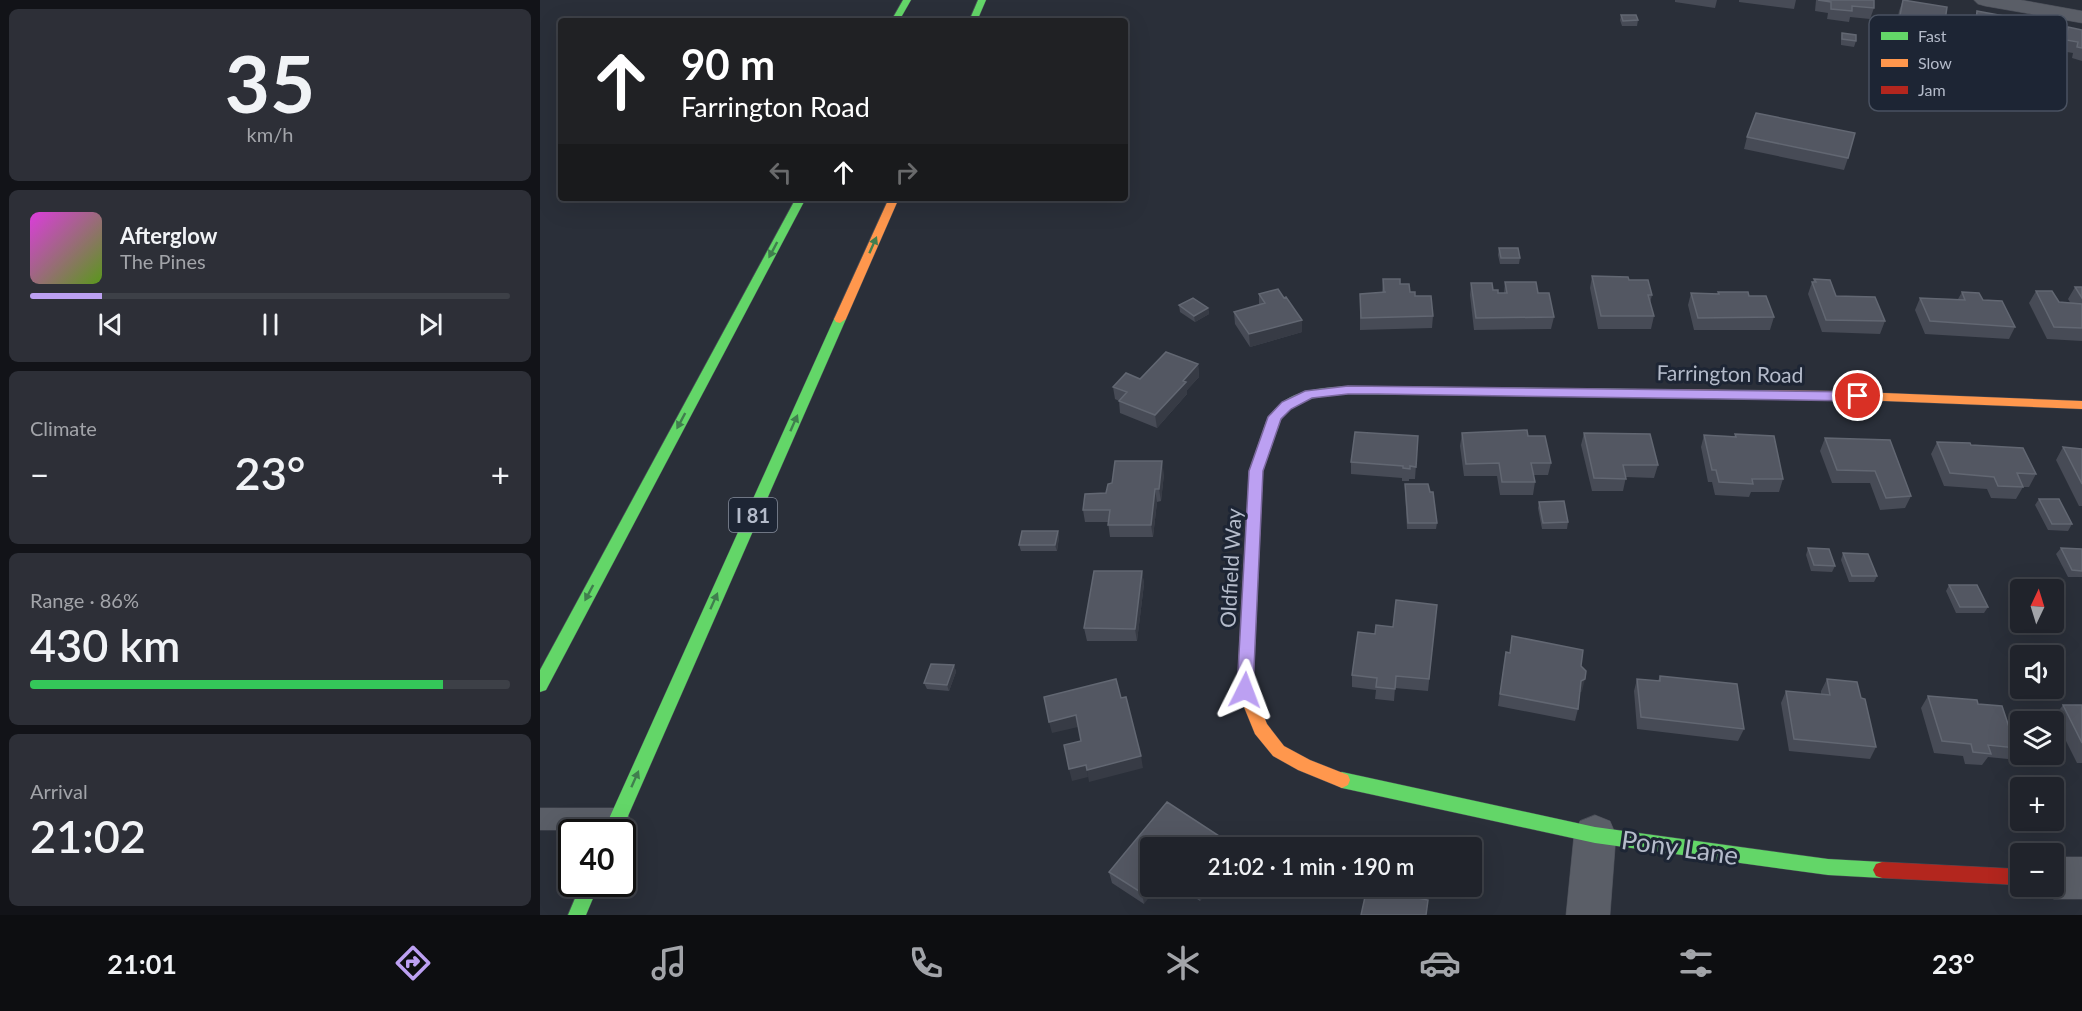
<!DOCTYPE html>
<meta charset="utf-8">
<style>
body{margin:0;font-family:Lato,sans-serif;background:#2d2f37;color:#f1f3f6;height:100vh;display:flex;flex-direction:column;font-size:22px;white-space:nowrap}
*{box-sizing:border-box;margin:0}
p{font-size:20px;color:#a2a4a9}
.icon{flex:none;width:33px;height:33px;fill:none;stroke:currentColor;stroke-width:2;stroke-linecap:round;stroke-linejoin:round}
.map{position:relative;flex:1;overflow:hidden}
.side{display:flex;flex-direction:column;gap:9px;padding:9px;background:#121318;width:540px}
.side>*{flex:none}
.top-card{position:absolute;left:18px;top:18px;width:570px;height:183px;border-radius:6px;box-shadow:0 6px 24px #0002,0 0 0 2px #3d4047;background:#202124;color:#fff;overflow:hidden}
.needle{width:39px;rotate:4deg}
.buttons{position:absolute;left:1470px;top:579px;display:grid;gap:12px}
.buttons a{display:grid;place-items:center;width:54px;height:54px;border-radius:6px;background:#20232b;box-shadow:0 6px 24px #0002,0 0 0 2px #3d4047;font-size:30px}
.speed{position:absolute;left:18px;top:819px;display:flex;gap:12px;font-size:30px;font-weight:700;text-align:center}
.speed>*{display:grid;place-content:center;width:78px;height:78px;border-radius:50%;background:#20232b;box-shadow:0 6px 24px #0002,0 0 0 2px #3d4047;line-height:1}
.speed .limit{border:3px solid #111;border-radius:9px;background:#fff;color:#111}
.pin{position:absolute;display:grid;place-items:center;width:51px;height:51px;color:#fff;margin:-26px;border:3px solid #fff;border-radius:50%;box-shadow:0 2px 6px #0007}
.me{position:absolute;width:66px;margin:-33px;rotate:3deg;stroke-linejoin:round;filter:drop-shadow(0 0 4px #0008)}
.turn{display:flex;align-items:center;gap:21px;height:126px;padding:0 24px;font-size:27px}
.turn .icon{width:78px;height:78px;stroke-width:2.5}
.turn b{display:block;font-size:42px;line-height:51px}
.lanes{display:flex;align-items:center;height:57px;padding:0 24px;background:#0003;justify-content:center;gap:30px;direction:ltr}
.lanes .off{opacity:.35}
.big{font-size:45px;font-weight:600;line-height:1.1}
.side .card{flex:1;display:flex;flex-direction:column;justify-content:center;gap:9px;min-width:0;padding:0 21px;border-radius:9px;background:#2d2f37}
.side .dial{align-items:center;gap:0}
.dial b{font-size:78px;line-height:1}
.song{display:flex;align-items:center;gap:18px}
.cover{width:72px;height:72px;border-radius:9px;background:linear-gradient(135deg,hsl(300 70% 55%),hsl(90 70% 35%))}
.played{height:6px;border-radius:3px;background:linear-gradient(90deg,#bca0f2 15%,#3d4047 15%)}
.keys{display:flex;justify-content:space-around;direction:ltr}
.heat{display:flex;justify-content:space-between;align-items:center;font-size:33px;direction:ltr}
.charge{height:9px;border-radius:4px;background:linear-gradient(90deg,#34c759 86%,#3d4047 0)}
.trip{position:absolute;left:600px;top:837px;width:342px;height:60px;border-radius:6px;background:#20232b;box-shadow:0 6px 24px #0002,0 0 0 2px #3d4047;font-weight:600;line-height:60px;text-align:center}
.menu{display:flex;height:96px;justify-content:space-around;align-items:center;background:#0d0e11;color:#a2a4a9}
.menu .icon{width:42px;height:42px}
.menu .selected{color:#bca0f2}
.menu b{font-size:27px;color:#f1f3f6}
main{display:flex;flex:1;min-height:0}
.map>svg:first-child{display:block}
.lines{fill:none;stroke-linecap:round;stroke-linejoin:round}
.lane-casing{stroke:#484c56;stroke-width:1}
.street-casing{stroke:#484c56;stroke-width:1}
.fast-casing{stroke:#484c56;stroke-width:1}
.slow-casing{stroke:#484c56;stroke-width:1}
.jam-casing{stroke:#484c56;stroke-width:1}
.lane{fill:#5a5e67;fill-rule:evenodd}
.street{fill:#5a5e67;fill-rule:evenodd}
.fast{fill:#63d668;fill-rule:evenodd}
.slow{fill:#ff974d;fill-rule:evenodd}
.jam{fill:#b3261e;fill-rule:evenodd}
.wall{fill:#474b56}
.shaded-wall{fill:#373b45}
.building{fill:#535762;stroke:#626772;stroke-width:1.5}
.oneway{fill:#407e4e}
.route{fill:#bca0f2;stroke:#7a689d;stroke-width:1.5}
.labels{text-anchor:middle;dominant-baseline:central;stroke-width:6;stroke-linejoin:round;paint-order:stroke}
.shield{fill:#1d2534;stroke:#878e9d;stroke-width:1.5}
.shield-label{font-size:20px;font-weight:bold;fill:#b4bbca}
.street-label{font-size:21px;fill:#b4bbca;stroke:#1d2534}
.near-street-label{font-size:26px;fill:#b4bbca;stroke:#1d2534}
.key{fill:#1d2534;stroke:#4a5261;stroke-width:1.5}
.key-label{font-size:16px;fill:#b4bbca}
</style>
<main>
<section class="side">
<div class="card dial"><b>35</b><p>km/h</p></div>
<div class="card">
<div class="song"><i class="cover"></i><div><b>Afterglow</b><p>The Pines</p></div></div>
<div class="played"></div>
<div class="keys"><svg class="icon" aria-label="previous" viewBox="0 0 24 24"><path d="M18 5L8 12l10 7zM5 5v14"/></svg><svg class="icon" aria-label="pause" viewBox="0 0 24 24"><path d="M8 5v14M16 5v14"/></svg><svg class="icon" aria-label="next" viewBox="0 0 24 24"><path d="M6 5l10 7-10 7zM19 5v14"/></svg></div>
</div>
<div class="card"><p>Climate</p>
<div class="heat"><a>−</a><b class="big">23°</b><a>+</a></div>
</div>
<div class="card"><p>Range · 86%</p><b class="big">430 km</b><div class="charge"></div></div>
<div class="card"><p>Arrival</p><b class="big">21:02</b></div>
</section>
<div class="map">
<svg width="1542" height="915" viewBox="0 0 1542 915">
<rect width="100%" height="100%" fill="#2a2f39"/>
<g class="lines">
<defs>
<path id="lane" d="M0,808H77L86,811L90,819L86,827L77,830H0Z"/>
<path id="street" d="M1434,0H1481L1542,11V23L1445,6L1438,4Z
M1055,815L1070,821L1076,835L1070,915H1026L1034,835L1040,821Z
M1514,857H1542V899H1514L1498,893L1496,886H1514Z"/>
<path id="fast" d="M363,0H371L359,21H351Z
M438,0H446L437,21H429Z
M256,198H266L6,690L0,692V670Z
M300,315L306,319L81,832H63L294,319Z
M808,386L1096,389L1102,393L1096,397L808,394C788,396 764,396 749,410C742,415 741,424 733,427L726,422C744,389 775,389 808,386Z
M802,772L1055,827L1288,859L1342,862L1348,864L1351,870L1348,876L1342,878L1288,875L1055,843L802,788L796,785L794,780L796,775Z
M41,884H59L46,915H28Z"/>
<path id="slow" d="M349,198H359L306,319L300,323L296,322L294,319Z
M1096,389L1295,391L1542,401V409L1295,399L1091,396L1090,393L1091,390Z
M733,417L740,422L723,471L713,690L727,724L744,746L770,760L808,775L810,780L808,785L802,788L758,770L733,756L715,734L697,690L709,471L726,422Z"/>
<path id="jam" d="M1342,862L1480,869V885L1342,878L1336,876L1333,870L1336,864Z"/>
</defs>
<!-- lane casing -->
<use href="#lane" class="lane-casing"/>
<!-- street casing -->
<use href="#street" class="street-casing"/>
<!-- fast casing -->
<use href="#fast" class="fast-casing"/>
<!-- slow casing -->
<use href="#slow" class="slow-casing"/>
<!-- jam casing -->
<use href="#jam" class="jam-casing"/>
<!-- lane -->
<use href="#lane" class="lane"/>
<!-- street -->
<use href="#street" class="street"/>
<!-- fast -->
<use href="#fast" class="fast"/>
<!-- slow -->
<use href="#slow" class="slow"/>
<!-- jam -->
<use href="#jam" class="jam"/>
</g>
<!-- wall -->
<path class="wall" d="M1135,0H1177L1175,8L1135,2Z
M1199,0H1256L1254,9L1199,2Z
M1276,0H1334V8L1330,19L1310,17L1309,22L1287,19L1288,13L1275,11Z
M1363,0L1404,28L1406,41L1402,52L1387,49L1385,53L1352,47L1359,11Z
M1437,11L1495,33L1491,44L1482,43L1479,49L1461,46V41L1431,35L1433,22Z
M1081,15L1098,20L1097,26H1082L1080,20Z
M1528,27L1542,30V61L1532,58L1533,53L1521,51L1523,38Z
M1302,33L1316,41L1314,47L1301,45V39Z
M1207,137L1308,158L1304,170L1204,149Z
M959,248L980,258L979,264H960L958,255Z
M1052,276L1089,280L1112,295L1110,303L1114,316L1111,329H1058L1050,288Z
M843,279L860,284L875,296L893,316L892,328L820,330V294L842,292Z
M1274,279L1296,296L1345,321L1340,334L1282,332L1268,294L1272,282H1273Z
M965,282L998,293L1014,317L1011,329L934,330L930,295L931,283L953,290L958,293H964Z
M1535,287H1542V341L1507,339L1489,303L1496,291L1519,302L1531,304L1528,299Z
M1178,292L1209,296L1234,317L1230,330H1154L1148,305L1151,293L1178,294Z
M1422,292L1443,300L1475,327L1469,339L1385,334L1375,310L1380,298L1418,299Z
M719,294L744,298L762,320V332L710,347L695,324L694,312L719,305Z
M639,305L668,308L669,314L655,322L640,312Z
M658,364L659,377L647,390V394L617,428L580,413L579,401L575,399L573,387Z
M922,433L988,436L1011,463L1008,475H993L995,482L993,495H960L957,476H924L920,446Z
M1044,433L1118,465L1114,478L1086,477L1083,491H1052L1041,445Z
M1195,434L1243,479L1239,492H1211L1209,497L1175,495L1172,482H1168L1161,447L1164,435L1195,436Z
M878,436L875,479H869V481H862V478L811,474V462Z
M1285,438L1350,440L1371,496L1365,508L1340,510L1330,483H1292L1280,451Z
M1397,442L1431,445L1496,474L1489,487H1483L1476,499L1451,498L1447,489L1404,486L1391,454Z
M1523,447L1542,449V506H1539L1516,460Z
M624,474L621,501L617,502L613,537H570L568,522H545L543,510L566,493Z
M865,484L890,492L897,523L896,529H867L865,490Z
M1499,499L1532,524L1528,531L1508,530L1495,505Z
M999,502L1028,522L1027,529H1002L998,508Z
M518,531L519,537L517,551H481L479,545Z
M1268,548L1295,566L1292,572L1271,571L1266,555Z
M1521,548L1542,549V577H1528L1516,554Z
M1303,553L1337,576L1334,582H1309L1301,560Z
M602,571L604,584L597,641H547L544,628Z
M1409,585L1448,607L1444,613H1416L1406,591Z
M897,605L888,691L855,688L854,701L835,699L836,690L812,687V675L835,634L853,627Z
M964,664L1041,666L1042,691L1040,692L1038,709L1035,721L958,706Z
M414,665L416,672L409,691L387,689L384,683Z
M1120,676L1204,729L1198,741L1097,729L1094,691L1097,679L1118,681Z
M1287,679L1321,698L1336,747L1330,759L1249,751L1241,703L1246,691L1281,695V691Z
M1388,696L1438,704L1476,748L1468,759L1448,757L1442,765L1425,764L1423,756L1394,753L1381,708Z
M1523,705H1542V763H1537L1514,717Z
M610,848L604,904L572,883L569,872Z
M638,886H671L660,901Z"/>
<!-- shaded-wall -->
<path class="shaded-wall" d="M668,308L669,314L655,322L654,316Z
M762,320V332L710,347L709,334Z
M658,364L659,377L647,390V394L617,428L615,415L643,381Z
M622,461L624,474L621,501L619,489Z
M615,489L617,502L613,537L611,525Z
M518,531L519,537L517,551L515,545Z
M602,571L604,584L597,641L595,629Z
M414,665L416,672L409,691L407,685Z
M1045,679L1042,691L1038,693L1041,681Z
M536,715L538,727L512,733L509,722Z
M601,756L603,768L549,782L547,770Z
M546,765L548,777L532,781L529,769Z
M610,882V886H618L604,904L602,893Z
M661,886H671L660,901L658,890Z"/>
<!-- building -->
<path class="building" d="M1278,0H1334V8L1312,6V11L1291,9V2Z
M1363,0L1407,7L1404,28L1406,41L1390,38L1389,42L1356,36Z
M1437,11L1496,22L1495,33L1482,31L1484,38L1465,35L1466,30L1436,24Z
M1081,15H1096L1098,20L1083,21Z
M1528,27L1542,30V48L1537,47L1538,42L1526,40Z
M1302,33L1316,35V41L1302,39Z
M1216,113L1315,133L1308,158L1207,137Z
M959,248H978L980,258H961Z
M1052,276L1088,277L1089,280H1108L1112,295H1108L1114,316H1061Z
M843,279H860V284H869L870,292H875V296H891L893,316L821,318L820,294L846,292H844Z
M1274,279L1290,280L1296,296L1335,297L1345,321L1286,320L1272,282H1276Z
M965,282H996L998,293H1009L1014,317L936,318L931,283H952L953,290H958V293H967Z
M1535,287H1542V298Z
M738,289L744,298L746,297L762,320L709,334L694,312L725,303L719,294Z
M1496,291H1512L1519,302L1542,304V328L1514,327Z
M1178,292H1208L1209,296H1226L1234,317L1158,318L1151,293L1179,294Z
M1422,292L1439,293L1443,300L1462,301L1475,327L1390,321L1380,298L1425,300Z
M653,298L668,308L654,316L639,305Z
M626,352L658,364L643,381L646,382L615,415L579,401L587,392L573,387L586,373L600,379Z
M987,430L988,436H1005L1011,463H991L995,482H962L959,463L926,464L922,433Z
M815,432L878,436L876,467L870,466V469L863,468V466L811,462Z
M1044,433L1110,434L1118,465H1083L1086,479L1054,478Z
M1195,434L1234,436L1243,479H1212L1213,484L1179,482L1176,470H1172L1164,435L1196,437Z
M1285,438L1350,440L1371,496L1346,498L1335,471L1297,470Z
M1397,442L1430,443L1431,445L1483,448L1496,474L1477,473L1483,487L1458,486L1454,477L1410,473Z
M1523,447L1542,449V484Z
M575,461H622L619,489H615L611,525H568L570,510H543L545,494L566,493L568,484L572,483Z
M865,484H888L890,492H893L897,523H868Z
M1499,499H1519L1532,524H1512Z
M1024,501L1028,522L1003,523L999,502Z
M482,531H518L515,545H479Z
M1268,548L1289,549L1295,566L1274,565Z
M1521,548L1542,549V571L1532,570Z
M1303,553L1328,554L1337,576H1312Z
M554,571H602L595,629L544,628Z
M1409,585H1437L1448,607H1420Z
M856,600L897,605L889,679L856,676L855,689L836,687L837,678L812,675L818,632L835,634L836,625L853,627Z
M972,636L1043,650L1041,666L1046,671L1045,679L1041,681L1038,709L960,694L966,652L970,653Z
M391,664L414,665L407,685L384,683Z
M1120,676L1197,684L1204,729L1101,717L1097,679L1120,681Z
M576,679L581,698L586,697L601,756L547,770L546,765L529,769L524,745L541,741L536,715L509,722L504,697Z
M1287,679L1317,682L1321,698L1325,699L1336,747L1254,739L1246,691L1290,695Z
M1388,696L1437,700L1438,704L1462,706L1476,748L1448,745L1451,754L1433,752L1431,744L1402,741Z
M1523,705H1542V743Z
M627,802L693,845L692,848H610V882L602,893L569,872Z
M653,886H661L658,890Z
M827,888L888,900L886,915H821Z"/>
<!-- one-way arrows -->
<defs><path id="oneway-solid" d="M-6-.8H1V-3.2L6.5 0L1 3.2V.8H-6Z" transform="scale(1.5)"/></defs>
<g class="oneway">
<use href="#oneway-solid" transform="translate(333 245) rotate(-66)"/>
<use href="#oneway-solid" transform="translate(233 250) rotate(118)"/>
<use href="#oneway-solid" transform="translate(141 421) rotate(118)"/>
<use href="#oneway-solid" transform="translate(254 423) rotate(-66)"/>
<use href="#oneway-solid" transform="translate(49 593) rotate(118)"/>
<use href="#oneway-solid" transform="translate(174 601) rotate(-66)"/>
<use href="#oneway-solid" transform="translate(95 779) rotate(-66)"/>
</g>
<!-- route -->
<path class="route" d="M808,386L1318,392L1324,396L1318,401L838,394H808L772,398L751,409L741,419L723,471L713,690L711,695L705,697L699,695L697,690L709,471L728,417L742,402L765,391Z"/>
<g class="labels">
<!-- shield labels -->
<rect class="shield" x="189" y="498" width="48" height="34" rx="4.5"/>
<g class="shield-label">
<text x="213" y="515">I 81</text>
</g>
<!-- street labels -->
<g class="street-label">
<text transform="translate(1190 373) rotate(1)">Farrington Road</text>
<text transform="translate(690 568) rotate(-87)">Oldfield Way</text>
</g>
<!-- near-street labels -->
<g class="near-street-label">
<text transform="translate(1140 847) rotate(8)">Pony Lane</text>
</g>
</g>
<!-- legend -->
<rect x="1329" y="15" width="198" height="96" rx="9" class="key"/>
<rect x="1341" y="32" width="27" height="8" fill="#63d668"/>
<rect x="1341" y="59" width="27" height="8" fill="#ff974d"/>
<rect x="1341" y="86" width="27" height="8" fill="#b3261e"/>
<g class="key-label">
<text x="1378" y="42">Fast</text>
<text x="1378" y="69">Slow</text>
<text x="1378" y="96">Jam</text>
</g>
</svg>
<div class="buttons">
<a><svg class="needle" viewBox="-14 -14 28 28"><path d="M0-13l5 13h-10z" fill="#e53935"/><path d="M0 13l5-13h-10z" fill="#a2a4a9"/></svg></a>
<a><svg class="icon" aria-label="sound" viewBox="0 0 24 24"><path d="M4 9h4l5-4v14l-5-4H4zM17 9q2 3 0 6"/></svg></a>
<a><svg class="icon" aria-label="layers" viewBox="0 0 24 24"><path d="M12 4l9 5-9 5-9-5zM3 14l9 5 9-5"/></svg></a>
<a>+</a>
<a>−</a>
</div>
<div class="speed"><div class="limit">40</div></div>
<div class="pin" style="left:1318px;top:396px;background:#d93025"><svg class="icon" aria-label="arrive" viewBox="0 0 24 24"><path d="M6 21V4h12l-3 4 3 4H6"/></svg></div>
<svg class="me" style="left:705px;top:690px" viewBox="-20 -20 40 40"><path d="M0-17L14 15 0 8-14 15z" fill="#bca0f2" stroke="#fff" stroke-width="4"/></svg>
<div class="trip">21:02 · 1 min · 190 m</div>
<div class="top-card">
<div class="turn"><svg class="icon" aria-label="ahead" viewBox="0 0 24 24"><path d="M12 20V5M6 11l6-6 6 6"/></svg><div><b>90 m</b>Farrington Road</div></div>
<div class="lanes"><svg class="icon off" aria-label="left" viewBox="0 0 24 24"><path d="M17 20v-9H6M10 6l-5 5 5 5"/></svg><svg class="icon" aria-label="ahead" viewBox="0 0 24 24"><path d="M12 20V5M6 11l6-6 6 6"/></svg><svg class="icon off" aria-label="right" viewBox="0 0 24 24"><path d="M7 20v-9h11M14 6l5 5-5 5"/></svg></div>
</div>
</div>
</main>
<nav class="menu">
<b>21:01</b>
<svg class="icon selected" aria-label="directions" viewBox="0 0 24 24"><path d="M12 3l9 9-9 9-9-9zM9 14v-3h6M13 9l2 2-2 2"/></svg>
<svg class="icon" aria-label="music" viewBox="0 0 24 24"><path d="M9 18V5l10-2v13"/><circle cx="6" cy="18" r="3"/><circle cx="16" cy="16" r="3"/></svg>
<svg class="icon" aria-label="phone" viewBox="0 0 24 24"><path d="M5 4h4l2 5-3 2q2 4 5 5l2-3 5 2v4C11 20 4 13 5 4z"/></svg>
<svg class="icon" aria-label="climate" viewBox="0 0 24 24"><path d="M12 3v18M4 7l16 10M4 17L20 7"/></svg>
<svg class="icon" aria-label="car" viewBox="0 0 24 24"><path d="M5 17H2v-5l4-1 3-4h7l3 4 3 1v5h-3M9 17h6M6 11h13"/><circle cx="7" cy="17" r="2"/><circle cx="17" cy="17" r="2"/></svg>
<svg class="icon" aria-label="filters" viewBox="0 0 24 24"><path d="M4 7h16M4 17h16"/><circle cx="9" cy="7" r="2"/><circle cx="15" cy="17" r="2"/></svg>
<b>23°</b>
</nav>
